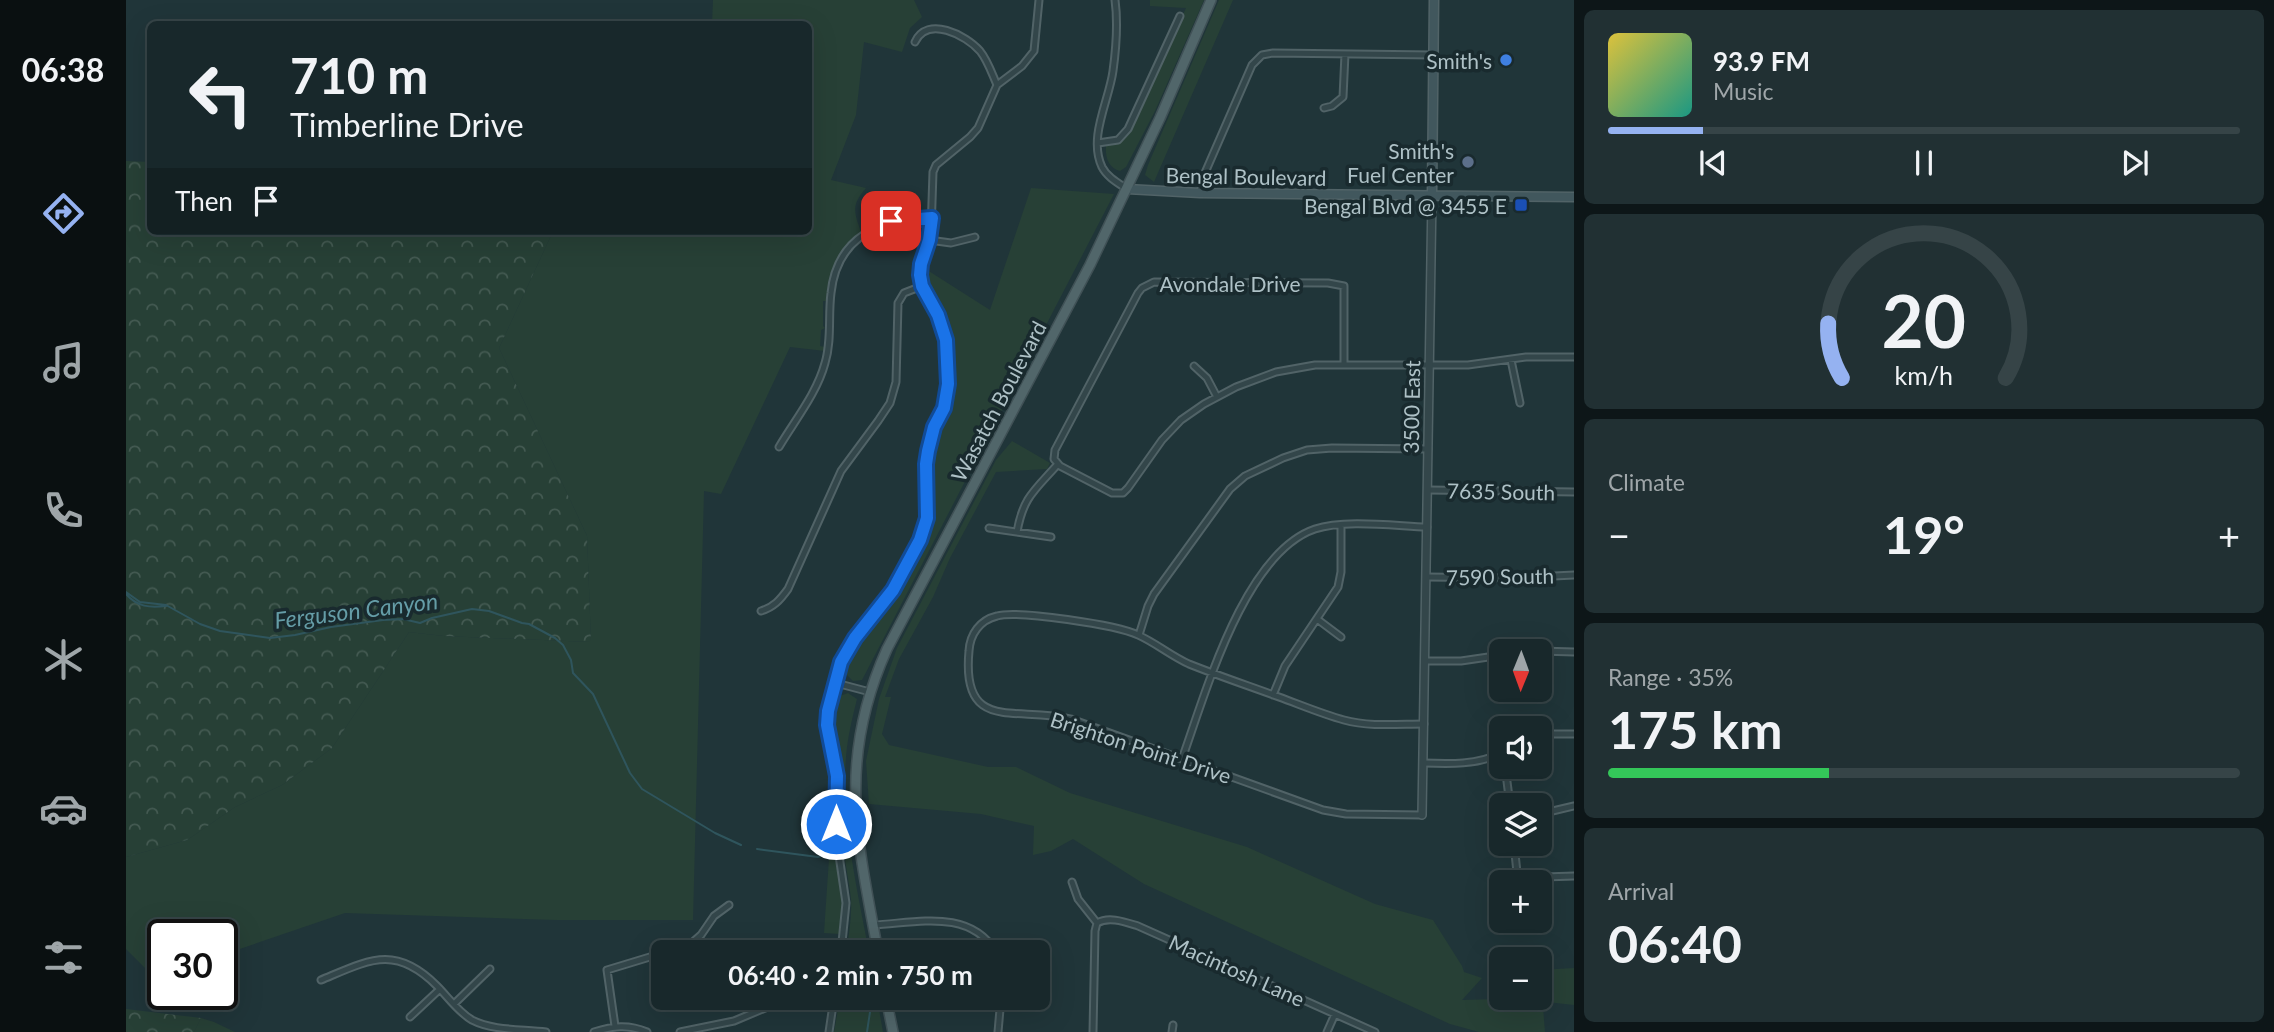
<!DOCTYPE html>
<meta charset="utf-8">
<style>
body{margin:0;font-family:Lato,sans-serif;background:#213033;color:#f1f3f6;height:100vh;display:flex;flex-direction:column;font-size:26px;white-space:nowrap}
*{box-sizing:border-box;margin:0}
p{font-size:23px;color:#9fa6a9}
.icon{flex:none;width:38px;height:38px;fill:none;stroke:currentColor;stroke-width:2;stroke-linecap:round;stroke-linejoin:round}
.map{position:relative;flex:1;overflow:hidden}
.drawer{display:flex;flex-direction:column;gap:10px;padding:10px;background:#0d1618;width:700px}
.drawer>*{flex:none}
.hud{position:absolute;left:21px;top:21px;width:665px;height:214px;border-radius:10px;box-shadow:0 7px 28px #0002,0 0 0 2px #364447;background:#18282b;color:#f1f3f6;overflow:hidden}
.needle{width:46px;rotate:181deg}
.buttons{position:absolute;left:1363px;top:639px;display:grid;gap:14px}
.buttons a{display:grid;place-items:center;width:63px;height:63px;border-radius:10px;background:#18282b;box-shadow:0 7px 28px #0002,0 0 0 2px #364447;font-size:35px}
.speed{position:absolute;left:21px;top:919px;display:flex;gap:14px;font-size:35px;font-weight:700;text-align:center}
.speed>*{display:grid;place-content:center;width:91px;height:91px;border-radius:50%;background:#18282b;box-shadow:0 7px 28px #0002,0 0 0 2px #364447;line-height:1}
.speed .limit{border:4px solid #111;border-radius:10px;background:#fff;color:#111}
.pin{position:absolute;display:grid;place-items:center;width:60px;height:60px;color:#fff;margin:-30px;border-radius:14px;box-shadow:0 4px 10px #0006}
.me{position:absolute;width:77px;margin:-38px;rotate:0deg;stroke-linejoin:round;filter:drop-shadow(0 0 5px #0008)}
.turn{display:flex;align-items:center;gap:24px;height:147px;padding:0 28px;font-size:32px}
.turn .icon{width:91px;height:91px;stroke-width:2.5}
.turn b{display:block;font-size:49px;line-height:60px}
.then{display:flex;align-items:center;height:66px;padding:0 28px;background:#0003;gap:14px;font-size:26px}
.big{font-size:52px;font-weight:700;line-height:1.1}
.drawer .tile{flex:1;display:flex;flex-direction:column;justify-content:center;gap:10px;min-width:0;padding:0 24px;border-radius:10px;background:#213033}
.drawer .dial{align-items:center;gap:0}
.dial svg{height:182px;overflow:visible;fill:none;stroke:#364447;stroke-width:7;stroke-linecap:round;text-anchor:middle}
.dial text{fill:#f1f3f6;stroke:none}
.song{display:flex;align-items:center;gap:21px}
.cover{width:84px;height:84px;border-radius:10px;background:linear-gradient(135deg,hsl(50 70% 55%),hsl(170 70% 35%))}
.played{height:7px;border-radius:4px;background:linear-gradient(90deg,#95b2f1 15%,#364447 15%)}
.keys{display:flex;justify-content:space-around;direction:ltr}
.heat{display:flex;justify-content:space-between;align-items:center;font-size:38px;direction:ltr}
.charge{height:10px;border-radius:5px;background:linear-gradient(90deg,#34c759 35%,#364447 0)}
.trip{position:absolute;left:525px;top:940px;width:399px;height:70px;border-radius:10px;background:#18282b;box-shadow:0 7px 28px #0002,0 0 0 2px #364447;font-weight:700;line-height:70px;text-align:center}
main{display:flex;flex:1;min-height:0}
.tab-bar{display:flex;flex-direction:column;width:126px;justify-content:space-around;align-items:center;background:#0a1011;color:#9fa6a9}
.tab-bar .icon{width:49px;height:49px}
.tab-bar .active{color:#95b2f1}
.tab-bar b{font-size:32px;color:#f1f3f6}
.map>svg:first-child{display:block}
.green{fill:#274036}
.forest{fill:url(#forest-crowns)}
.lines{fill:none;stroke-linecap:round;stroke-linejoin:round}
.stream{stroke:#2f555d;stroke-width:2}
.minor-casing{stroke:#516367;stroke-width:9}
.tertiary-casing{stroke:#516367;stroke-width:10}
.secondary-casing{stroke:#516367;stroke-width:11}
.primary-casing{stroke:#405156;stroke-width:12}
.minor{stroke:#33464a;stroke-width:5}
.tertiary{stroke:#33464a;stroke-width:7}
.secondary{stroke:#41575d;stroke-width:8}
.primary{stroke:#51666a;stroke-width:9}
.route-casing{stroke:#114b97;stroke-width:18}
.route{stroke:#1a73e8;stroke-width:12}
.shop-dot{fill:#3f7fe0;stroke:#192a2e;stroke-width:2.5}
.service-dot{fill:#5c6f8a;stroke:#192a2e;stroke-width:2.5}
.transit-dot{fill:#1a4fb4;stroke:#192a2e;stroke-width:2.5}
.labels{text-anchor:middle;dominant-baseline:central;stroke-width:7;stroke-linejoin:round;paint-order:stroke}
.poi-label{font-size:21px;fill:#aec1c6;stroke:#192a2e;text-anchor:end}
.street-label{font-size:21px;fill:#aec1c6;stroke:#192a2e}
.water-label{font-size:23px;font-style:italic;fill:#659da7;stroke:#192a2e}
</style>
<main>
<nav class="tab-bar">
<b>06:38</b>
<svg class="icon active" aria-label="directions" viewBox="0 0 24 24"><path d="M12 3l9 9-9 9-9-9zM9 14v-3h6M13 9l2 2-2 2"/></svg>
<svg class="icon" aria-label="music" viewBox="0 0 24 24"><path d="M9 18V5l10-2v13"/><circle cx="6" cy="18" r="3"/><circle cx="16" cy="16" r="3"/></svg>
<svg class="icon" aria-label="phone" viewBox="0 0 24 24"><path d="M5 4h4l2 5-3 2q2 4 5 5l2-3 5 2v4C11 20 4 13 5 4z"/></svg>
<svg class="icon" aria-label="climate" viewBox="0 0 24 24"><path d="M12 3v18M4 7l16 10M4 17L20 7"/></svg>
<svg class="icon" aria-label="car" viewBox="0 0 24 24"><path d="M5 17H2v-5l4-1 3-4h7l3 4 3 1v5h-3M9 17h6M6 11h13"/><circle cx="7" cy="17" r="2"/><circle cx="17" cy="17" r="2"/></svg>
<svg class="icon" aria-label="filters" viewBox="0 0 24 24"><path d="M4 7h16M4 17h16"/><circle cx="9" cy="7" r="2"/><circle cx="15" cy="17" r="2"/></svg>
</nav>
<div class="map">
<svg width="1448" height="1032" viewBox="0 0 1448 1032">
<defs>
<pattern id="forest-crowns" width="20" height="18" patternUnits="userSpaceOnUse" patternTransform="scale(1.75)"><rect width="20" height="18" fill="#274036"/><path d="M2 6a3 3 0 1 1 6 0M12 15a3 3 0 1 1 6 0" fill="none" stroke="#445a52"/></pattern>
</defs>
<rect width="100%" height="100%" fill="#203539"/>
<!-- green -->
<path class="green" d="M587,0H788L796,17L784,28L776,52L738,42L730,115L705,180L740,188C725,205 728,212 735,232C714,252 704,272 700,301H697V326L699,328L695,330L694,346L699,347V351L664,347L595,494L578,491L567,920H431L219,913L99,954L96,959V934H37V974H25L0,949V857L61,840L109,807L156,785L206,748L283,632L318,636L465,642L461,536L373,348L427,231H682V24H586Z
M1024,0H1078L1029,111L1000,167L994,171C983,168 979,158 980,146L992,143L1003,134L1060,8L1024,6Z
M1093,0H1107L1028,182L1019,175L1022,165Z
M905,188L988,194L736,680L727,681L719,673C717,648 752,618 766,597C779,577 794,554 802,531C810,506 801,482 804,457C807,435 821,418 825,397C828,379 828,356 824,338C819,312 802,295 798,268L864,310Z
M886,441L924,463L921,469L870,472L824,558L807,597L773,659L759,697H765L756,734L763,745L862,767H890L944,793L1121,847L1249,904L1307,920L1336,966L1338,972L1356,978L1336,1000L1414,998V970L1448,968V1005L1421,1002L1417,1007L1419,1032H1353L1324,1024L1018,884L947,839L925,851L907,855L908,826L855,814L743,804L740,761L753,699L771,648L870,460Z
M722,693L731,699C727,715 723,731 721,747C713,812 731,888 743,952H720C723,934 726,917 725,899C723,879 718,860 717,840C715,818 717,797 715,775C714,750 697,720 711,697Z
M706,814L717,912L714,934L698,933Z
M714,998H751L757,1032H708Z
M75,1018L88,1022L109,1032H68Z"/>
<!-- forest -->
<path class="forest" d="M0,161L24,162V231H427L373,348L461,536L465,642L318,636L283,632L206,748L156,785L109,807L61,840L0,857Z
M0,1009L75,1018L68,1032H0Z"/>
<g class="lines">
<!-- stream -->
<path class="stream" d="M0,592L14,602L40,605L74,624L94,631L144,638L169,635L205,627L257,620L277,619L294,623L306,618L346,609L363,611L396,623L403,624L429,638L437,645L445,660L447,673L467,694L504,773L516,789L589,833L615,845
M0,594C11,607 24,608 40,606
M631,849L692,857L697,855L705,841
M741,1032L744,1012L743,998"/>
<defs>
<path id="minor" d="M989,0C992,22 990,49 987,71C983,101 962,137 976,167C981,177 992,183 1001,189
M789,42C801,15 840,35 854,51C862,61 866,74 871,85
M1198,108L1206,106L1217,97L1219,54
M972,143L992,140L1002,129L1054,16
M1074,193L1078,175L1126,65L1136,55L1147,53L1307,55
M803,240L825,243L849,237
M1385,360L1394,403
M1218,364V286L1202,283L1028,282L1016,288L1012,293L929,450L928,459L934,466L986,493H997L1002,488L1036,440L1055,420L1078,404L1110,387L1150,372L1189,365H1342L1400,357H1448
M1068,366L1081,378L1091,397
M653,447C669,420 691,393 699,363C706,340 702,316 705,293C711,236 755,218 806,217
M1302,490L1448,492
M863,528L925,537
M891,532C897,497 909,490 932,464
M1301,577L1385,578L1448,575
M635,611C648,607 654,600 662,589L715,471L752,421L764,403L770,382L772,303L778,293L796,286
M1191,619L1215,637
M1013,635L1022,606L1028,594L1104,489L1119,476L1157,458L1181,450L1206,448L1302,449
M1414,651L1448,652
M1299,661H1335L1376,655
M710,683L744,692
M1147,695L1159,666L1212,587L1215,572V525
M1414,734H1448
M1056,759C1079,695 1118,553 1189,529C1218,519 1270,526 1301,527
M1297,763C1324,764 1351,765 1376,753
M1379,766L1384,805
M1414,814L1448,806
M1296,815L1220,814L1197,810L945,719C892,705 835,735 843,651C844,634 854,620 871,616C892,610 991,625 1012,635C1030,643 1045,656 1063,664C1093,676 1123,686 1153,697C1175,705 1196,714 1218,720C1243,727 1273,724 1298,724
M1388,844L1392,882
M946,882L952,899L971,923
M1401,882L1418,877L1448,876
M1367,886L1376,885
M971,923C983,916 999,922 1012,926L1249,1032
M747,925C791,923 843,908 870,952
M539,952L567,942L575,935L588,916L603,905
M715,952L720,903L711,842L710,762L701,725L702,711L715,662L721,650L767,590L794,540L801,518L800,464L802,451L809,427L818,408L822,384L820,339L812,315L796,286L794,275L795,264L805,232L807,172L810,165L844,137L852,128L871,85L896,66L908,51L913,0
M195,980C243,960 269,944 311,986C322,997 332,1012 346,1020C367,1031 397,1029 420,1032
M328,1004L364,969
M284,1017L314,989
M489,1026L481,970L537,953
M468,1032C487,1026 502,1024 521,1032
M554,1032L608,1021L639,1008L650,998
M703,1032L708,998
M872,1032L875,998
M967,1032L969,931L971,923
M1046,1032L1047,1025
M1201,1032L1209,1014"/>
<path id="tertiary" d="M1296,815L1306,196"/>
<path id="secondary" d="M1001,189L1074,193L1448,197
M1306,196L1308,0"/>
<path id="primary" d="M752,952C731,838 711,760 761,649L964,265L1034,118L1085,0
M760,998L767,1032"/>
</defs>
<!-- minor casing -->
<use href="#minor" class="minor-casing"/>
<!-- tertiary casing -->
<use href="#tertiary" class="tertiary-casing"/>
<!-- secondary casing -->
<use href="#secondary" class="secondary-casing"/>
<!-- primary casing -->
<use href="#primary" class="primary-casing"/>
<!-- minor -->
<use href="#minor" class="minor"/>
<!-- tertiary -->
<use href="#tertiary" class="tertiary"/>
<!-- secondary -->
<use href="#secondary" class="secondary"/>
<!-- primary -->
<use href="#primary" class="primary"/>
</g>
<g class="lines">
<defs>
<path id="route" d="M710,824L711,776L701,725L702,711L715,662L729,638L767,590L794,540L801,518L800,464L802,451L808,427L818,408L822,384L820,340L812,315L796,286L794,275L795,264L803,240L806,218L765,221"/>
</defs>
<!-- route casing -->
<use href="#route" class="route-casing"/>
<!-- route -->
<use href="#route" class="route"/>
</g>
<!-- markers -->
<circle class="shop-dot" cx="1380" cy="60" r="7"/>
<circle class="service-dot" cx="1342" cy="162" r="7"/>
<rect class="transit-dot" x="1388" y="198" width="14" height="14" rx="3.5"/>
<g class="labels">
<!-- poi labels -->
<g class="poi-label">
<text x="1366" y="60">Smith's</text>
<text x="1328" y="150">Smith's<tspan x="1328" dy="24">Fuel Center</tspan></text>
<text x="1381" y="205">Bengal Blvd @ 3455 E</text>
</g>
<!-- street labels -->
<g class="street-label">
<text transform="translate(1120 176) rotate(1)">Bengal Boulevard</text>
<text x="1104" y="283">Avondale Drive</text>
<text transform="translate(872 401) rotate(-62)">Wasatch Boulevard</text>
<text transform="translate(1285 407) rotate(-89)">3500 East</text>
<text transform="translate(1375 491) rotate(1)">7635 South</text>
<text transform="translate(1374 576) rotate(-1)">7590 South</text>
<text transform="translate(1015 747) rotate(18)">Brighton Point Drive</text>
<text transform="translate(1111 970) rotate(24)">Macintosh Lane</text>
</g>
<!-- water labels -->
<g class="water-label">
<text transform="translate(230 610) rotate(-7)">Ferguson Canyon</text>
</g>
</g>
</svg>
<div class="buttons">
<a><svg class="needle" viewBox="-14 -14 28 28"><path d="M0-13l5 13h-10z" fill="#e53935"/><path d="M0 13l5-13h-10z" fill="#9fa6a9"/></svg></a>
<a><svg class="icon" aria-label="sound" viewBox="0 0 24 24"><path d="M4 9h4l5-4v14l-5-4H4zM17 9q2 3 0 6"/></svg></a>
<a><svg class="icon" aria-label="layers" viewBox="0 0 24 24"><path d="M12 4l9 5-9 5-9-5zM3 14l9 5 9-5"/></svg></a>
<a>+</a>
<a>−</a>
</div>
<div class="speed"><div class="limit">30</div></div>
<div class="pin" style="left:765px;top:221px;background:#d93025"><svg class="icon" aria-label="arrive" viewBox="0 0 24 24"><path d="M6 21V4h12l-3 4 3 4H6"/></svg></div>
<svg class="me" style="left:710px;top:824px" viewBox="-20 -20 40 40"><circle r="17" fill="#1a73e8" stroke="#fff" stroke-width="3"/><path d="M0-11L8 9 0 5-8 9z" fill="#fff"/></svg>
<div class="trip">06:40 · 2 min · 750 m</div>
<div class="hud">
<div class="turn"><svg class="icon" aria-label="left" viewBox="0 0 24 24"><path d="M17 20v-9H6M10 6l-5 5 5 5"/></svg><div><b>710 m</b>Timberline Drive</div></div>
<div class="then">Then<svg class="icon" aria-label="arrive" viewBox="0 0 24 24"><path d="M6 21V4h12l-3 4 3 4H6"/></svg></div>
</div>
</div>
<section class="drawer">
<div class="tile">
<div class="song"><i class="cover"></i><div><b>93.9 FM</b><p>Music</p></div></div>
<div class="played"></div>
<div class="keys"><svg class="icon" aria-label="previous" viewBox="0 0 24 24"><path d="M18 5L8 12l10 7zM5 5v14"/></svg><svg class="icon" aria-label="pause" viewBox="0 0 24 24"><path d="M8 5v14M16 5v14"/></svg><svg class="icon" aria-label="next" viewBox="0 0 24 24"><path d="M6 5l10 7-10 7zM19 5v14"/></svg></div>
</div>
<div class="tile dial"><svg viewBox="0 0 100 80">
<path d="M14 69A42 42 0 1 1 86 69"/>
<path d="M14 69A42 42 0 0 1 8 45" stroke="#95b2f1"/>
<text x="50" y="56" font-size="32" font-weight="700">20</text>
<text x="50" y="72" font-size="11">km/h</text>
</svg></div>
<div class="tile"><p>Climate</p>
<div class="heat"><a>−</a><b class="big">19°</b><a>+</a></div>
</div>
<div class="tile"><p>Range · 35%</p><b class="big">175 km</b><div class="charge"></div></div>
<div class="tile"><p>Arrival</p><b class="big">06:40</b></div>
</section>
</main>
